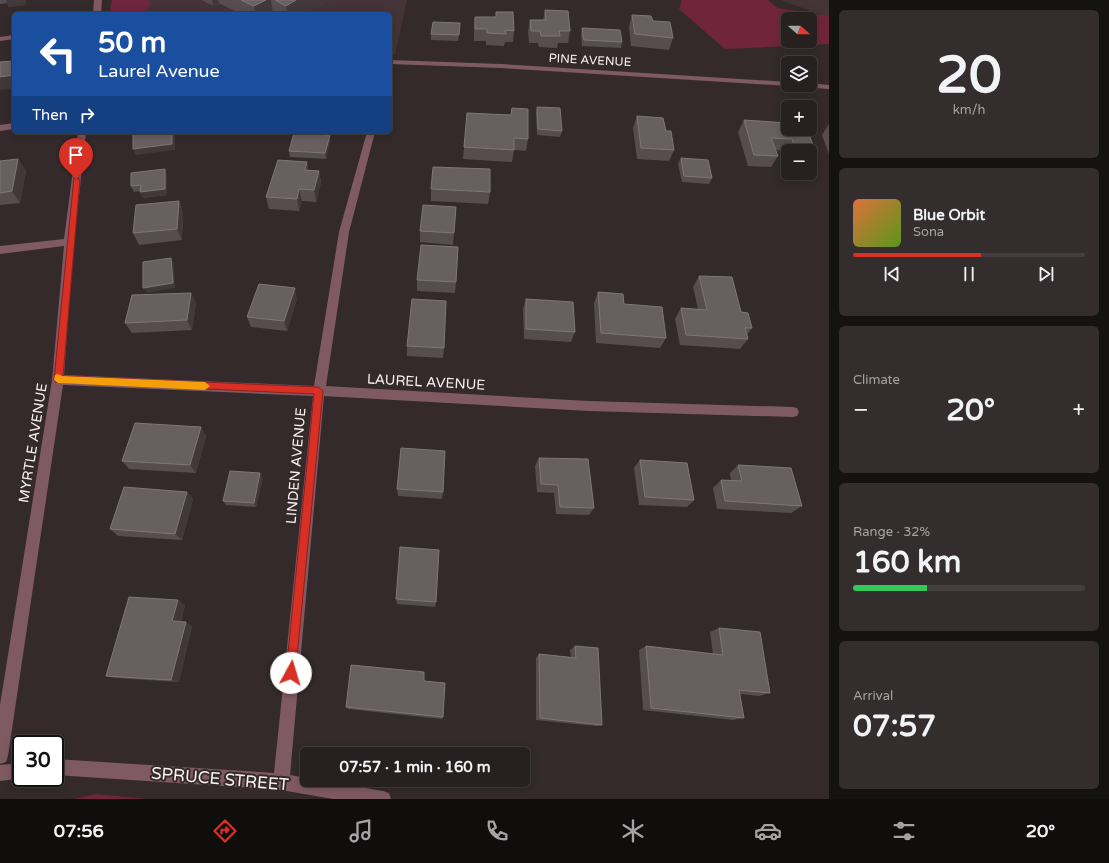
<!DOCTYPE html>
<meta charset="utf-8">
<style>
body{margin:0;font-family:"Varela Round",sans-serif;background:#332d2e;color:#f1f3f6;height:100vh;display:flex;flex-direction:column;font-size:15px;white-space:nowrap}
*{box-sizing:border-box;margin:0}
p{font-size:13px;color:#a4a3a5}
.icon{flex:none;width:22px;height:22px;fill:none;stroke:currentColor;stroke-width:2;stroke-linecap:round;stroke-linejoin:round}
.map{position:relative;flex:1;overflow:hidden}
.side{display:flex;flex-direction:column;gap:10px;padding:10px;background:#151212;width:280px}
.side>*{flex:none}
.guide{position:absolute;left:12px;top:12px;width:380px;height:122px;border-radius:6px;box-shadow:0 2px 10px #0003,0 0 0 1px #433e3f;background:#1a4fa0;color:#fff;overflow:hidden}
.needle{width:26px;rotate:110deg}
.controls{position:absolute;left:781px;top:12px;display:grid;gap:8px}
.controls a{display:grid;place-items:center;width:36px;height:36px;border-radius:6px;background:#272021;box-shadow:0 2px 10px #0003,0 0 0 1px #433e3f;font-size:20px}
.speed{position:absolute;left:12px;top:735px;display:flex;gap:8px;font-size:20px;font-weight:700;text-align:center}
.speed>*{display:grid;place-content:center;width:52px;height:52px;border-radius:50%;background:#272021;box-shadow:0 2px 10px #0003,0 0 0 1px #433e3f;line-height:1}
.speed .limit{border:2px solid #111;border-radius:6px;background:#fff;color:#111}
.pin{position:absolute;display:grid;place-items:center;width:34px;height:34px;color:#fff;margin:-41px -17px;border-radius:50% 50% 50% 0;rotate:-45deg;box-shadow:0 0 4px #0007}
.pin .icon{rotate:45deg}
.me{position:absolute;width:44px;margin:-22px;rotate:6deg;stroke-linejoin:round;filter:drop-shadow(0 0 3px #0008)}
.turn{display:flex;align-items:center;gap:14px;height:84px;padding:0 20px;font-size:18px}
.turn .icon{width:52px;height:52px;stroke-width:2.5}
.turn b{display:block;font-size:28px;line-height:34px}
.then{display:flex;align-items:center;height:38px;padding:0 20px;background:#0003;gap:8px;font-size:15px}
.big{font-size:30px;font-weight:800;line-height:1.1}
.side .card{flex:1;display:flex;flex-direction:column;justify-content:center;gap:6px;min-width:0;padding:0 14px;border-radius:6px;background:#332d2e}
.side .dial{align-items:center;gap:0}
.dial b{font-size:52px;line-height:1}
.song{display:flex;align-items:center;gap:12px}
.cover{width:48px;height:48px;border-radius:6px;background:linear-gradient(135deg,hsl(20 70% 55%),hsl(90 70% 35%))}
.played{height:4px;border-radius:2px;background:linear-gradient(90deg,#d93025 55%,#433e3f 55%)}
.keys{display:flex;justify-content:space-around;direction:ltr}
.heat{display:flex;justify-content:space-between;align-items:center;font-size:22px;direction:ltr}
.charge{height:6px;border-radius:3px;background:linear-gradient(90deg,#34c759 32%,#433e3f 0)}
.trip{position:absolute;left:300px;top:747px;width:230px;height:40px;border-radius:6px;background:#272021;box-shadow:0 2px 10px #0003,0 0 0 1px #433e3f;font-weight:800;line-height:40px;text-align:center}
.tabs{display:flex;height:64px;justify-content:space-around;align-items:center;background:#100d0d;color:#a4a3a5}
.tabs .icon{width:28px;height:28px}
.tabs .active{color:#d93025}
.tabs b{font-size:18px;color:#f1f3f6}
main{display:flex;flex:1;min-height:0}
.map>svg:first-child{display:block}
.built{fill:#443437}
.green{fill:#70253c;fill-rule:evenodd}
.lines{fill:none;stroke-linecap:round;stroke-linejoin:round}
.minor{fill:#805a63;fill-rule:evenodd}
.wall{fill:#574d4f}
.shaded-wall{fill:#42383a}
.building{fill:#685f61;stroke:#7f7678}
.route{fill:#d93025;stroke:#8d1f18}
.slow{fill:#f59e0b}
.labels{text-anchor:middle;dominant-baseline:central;stroke-width:4;stroke-linejoin:round;paint-order:stroke}
.far-street-label{font-size:12px;fill:#f8f2f3;stroke:#342a2c}
.street-label{font-size:14px;fill:#f8f2f3;stroke:#342a2c}
.near-street-label{font-size:17px;fill:#f8f2f3;stroke:#342a2c}
</style>
<main>
<div class="map">
<svg width="829" height="799" viewBox="0 0 829 799">
<rect width="100%" height="100%" fill="#342a2c"/>
<!-- built -->
<path class="built" d="M131,0H407L395,55H390V14H130Z
M781,0H829V18Z"/>
<!-- green -->
<path class="green" d="M112,0H148L150,4C145,18 127,14 115,14L110,10Z
M682,0H768L777,8L829,16V44L725,49L679,9ZM788,19H810V41H788Z
M95,794L147,799H75Z"/>
<g class="lines">
<!-- minor -->
<path class="minor" d="M94,0H102L101,14H93Z
M14,35V39L0,41V37Z
M390,60L501,64L788,82V85H791L788,86L501,68L390,64Z
M810,83L829,85V89L798,87L794,85H810Z
M14,123V129L0,131V125Z
M78,132H86L74,242L64,375L314,386L339,232L367,132H375L349,232L326,386L589,401L793,407L797,408L799,412L797,416L793,417L589,411L324,396L290,775L307,778V780H319L383,791L389,793L391,799H333L281,790L55,775V759L274,773L313,396L63,385L8,756L6,762L0,764V705L52,380L64,246L0,254V246L64,239Z
M21,763V778H24L0,781V765Z"/>
</g>
<!-- wall -->
<path class="wall" d="M0,0H26L25,5L9,7L7,3L0,4Z
M202,0H329L304,14H240L219,3L213,6Z
M545,10L570,31L568,43H558L557,48L539,47L538,43H529L528,32L530,20H543Z
M496,12L514,31L513,42H505L504,46L486,45V41H474V29L475,17H496Z
M632,15L673,38L669,50L631,46L629,27Z
M460,23L458,41L431,40V34Z
M582,28L622,42L621,48L582,46L581,34Z
M537,107L562,131L560,137L537,135L536,113Z
M512,108L528,139L526,151L514,150L512,162L463,159L467,113L511,115Z
M637,116L666,131L674,150L669,161L637,159L633,128Z
M744,120L788,123L816,153L810,163V151H788V159L785,151L776,150L778,156L771,167L748,166L738,132Z
M829,124V154L822,135Z
M330,141L326,159L290,157L289,151Z
M681,158L712,178L709,184L682,182L678,164Z
M18,159L26,171L20,203L0,205V161Z
M307,162L308,170L319,171L321,182L316,202L302,201L299,211L269,209L266,197Z
M167,175V195L143,198L140,191L134,192L131,186Z
M431,189L490,192L488,204L431,201Z
M179,201L183,212L182,240L139,245L133,233Z
M456,207L453,245L420,242V231Z
M699,276L741,312L752,328L747,335L748,339L740,349L680,345L675,319L681,308L698,309L693,287Z
M417,280L456,282L455,293L417,291Z
M598,292L624,304L666,338L660,348L596,343L594,303Z
M191,293L196,303L192,330L132,333L125,323Z
M297,299L287,331L251,327L247,317Z
M526,299L575,332L571,342L524,339L523,309Z
M407,346L444,348L443,358L407,356Z
M201,427L206,436L196,473L129,469L122,461Z
M539,458L594,508L589,515L556,514L554,493L537,492L535,466Z
M640,460L694,500L687,507L639,505L634,468Z
M738,465L802,506L791,513L717,509L713,488L721,480L731,481L730,473Z
M263,477L256,507L226,505L223,501Z
M397,489L443,492L442,499L398,496Z
M187,492L193,499L182,540L118,536L110,529Z
M396,599L436,602L435,607L397,604Z
M185,605L181,621L192,626L179,682L116,678L106,676Z
M719,628L770,693L759,696L740,694L744,718L733,720L643,710L639,650L646,646L713,654L710,632Z
M575,646L602,725L596,726L536,720V658L539,654L571,657L570,650Z
M424,681L443,717L442,719L348,709L346,707Z"/>
<!-- shaded-wall -->
<path class="shaded-wall" d="M6,0H26L25,5L9,7Z
M212,0H218L219,3L213,6Z
M266,0H271L273,14H255L254,6Z
M296,0H329L304,14H287L286,6Z
M14,75V88L0,90V77Z
M172,132H174L175,133V150L136,155L133,149Z
M330,135V141L326,159L325,153Z
M18,159L26,171L20,203L12,191Z
M307,162L309,174L305,170Z
M165,169L167,175V195L143,198L140,192Z
M319,171L321,182L316,202L314,190Z
M299,189L302,201L299,211L297,199Z
M179,201L183,212L182,240L177,229Z
M171,258L174,263L175,288L147,293L143,288Z
M295,288L297,299L287,331L284,321Z
M191,293L196,303L192,330L187,320Z
M201,427L206,436L196,473L190,465Z
M260,473L263,477L256,507L254,503Z
M187,492L193,499L182,540L175,534Z
M178,600L185,605L180,625L172,621Z
M186,622L192,626L179,682L171,680Z"/>
<!-- building -->
<path class="building" d="M241,0H266L254,6Z
M275,0H296L286,6Z
M545,10L568,11L570,31H559L560,36H541L540,31H531L530,20H546Z
M496,12H513L514,31L505,30L506,34L487,33V29H475V17H496Z
M632,15L651,16L653,21L670,22L673,38L635,34Z
M433,22L460,23L459,35L431,34Z
M582,28L620,30L622,42L584,40Z
M14,61V75L0,77V62Z
M537,107L560,108L562,131L538,129Z
M512,108L528,109V139L514,138V150L464,147L467,113L511,115Z
M637,116L663,118L666,131H671L674,150L641,148Z
M744,120L788,123V129H807L816,153H810V151H796L792,139L771,138L778,156L754,155Z
M133,132H172V144L133,149Z
M294,133L330,135L325,153L289,151Z
M681,158L708,160L712,178L684,176Z
M18,159L12,191L0,193V161Z
M278,160L307,162L305,170L319,171L314,190L299,189L297,199L266,197Z
M433,167L490,169V192L431,189Z
M165,169V189L140,192L141,185L131,186V173Z
M179,201L177,229L133,233L136,205Z
M423,205L456,207L454,233L420,231Z
M421,245L458,247L456,282L417,280Z
M171,258L173,283L143,288V262Z
M699,276L732,277L741,312L748,313L752,328H745L748,339L686,335L681,308L707,310Z
M259,284L295,288L284,321L247,317Z
M598,292L623,294L624,304L662,307L666,338L601,333Z
M191,293L187,320L125,323L132,295Z
M412,299L446,301L444,348L407,346Z
M526,299L573,302L575,332L526,329Z
M135,423L201,427L190,465L122,461Z
M401,448L445,451L443,492L397,489Z
M539,458L588,459L594,508L560,507L558,485L541,484Z
M640,460L687,463L694,500L645,497Z
M738,465L791,468L802,506L725,501L721,480L742,481Z
M230,471L260,473L254,503L223,501Z
M124,487L187,492L175,534L110,529Z
M400,547L439,550L436,602L396,599Z
M129,597L178,600L172,621L186,622L171,680L106,676Z
M719,628L760,632L770,693L739,690L744,718L651,708L646,646L723,655Z
M575,646L598,648L602,725L540,718L539,654L576,658Z
M351,665L424,672V681L445,683L443,717L346,707Z"/>
<!-- route -->
<path class="route" d="M74,177L80,179L63,376L318,387L323,391L295,677L291,678L287,677L286,673L314,394L55,382L54,380Z"/>
<!-- slow -->
<path class="slow" d="M58,374L62,376L205,382L210,386L205,390L58,383L54,380L55,375Z"/>
<g class="labels">
<!-- far-street labels -->
<g class="far-street-label">
<text transform="translate(590 60) rotate(3)">PINE AVENUE</text>
</g>
<!-- street labels -->
<g class="street-label">
<text transform="translate(426 382) rotate(3)">LAUREL AVENUE</text>
<text transform="translate(33 443) rotate(-81)">MYRTLE AVENUE</text>
<text transform="translate(296 466) rotate(-85)">LINDEN AVENUE</text>
</g>
<!-- near-street labels -->
<g class="near-street-label">
<text transform="translate(220 779) rotate(5)">SPRUCE STREET</text>
</g>
</g>
</svg>
<div class="controls">
<a><svg class="needle" viewBox="-14 -14 28 28"><path d="M0-13l5 13h-10z" fill="#e53935"/><path d="M0 13l5-13h-10z" fill="#a4a3a5"/></svg></a>
<a><svg class="icon" aria-label="layers" viewBox="0 0 24 24"><path d="M12 4l9 5-9 5-9-5zM3 14l9 5 9-5"/></svg></a>
<a>+</a>
<a>−</a>
</div>
<div class="speed"><div class="limit">30</div></div>
<div class="pin" style="left:76px;top:179px;background:#d93025"><svg class="icon" aria-label="arrive" viewBox="0 0 24 24"><path d="M6 21V4h12l-3 4 3 4H6"/></svg></div>
<svg class="me" style="left:291px;top:673px" viewBox="-20 -20 40 40"><circle r="19" fill="#fff"/><path d="M0-13L10 11 0 6-10 11z" fill="#d93025"/></svg>
<div class="trip">07:57 · 1 min · 160 m</div>
<div class="guide">
<div class="turn"><svg class="icon" aria-label="left" viewBox="0 0 24 24"><path d="M17 20v-9H6M10 6l-5 5 5 5"/></svg><div><b>50 m</b>Laurel Avenue</div></div>
<div class="then">Then<svg class="icon" aria-label="right" viewBox="0 0 24 24"><path d="M7 20v-9h11M14 6l5 5-5 5"/></svg></div>
</div>
</div>
<section class="side">
<div class="card dial"><b>20</b><p>km/h</p></div>
<div class="card">
<div class="song"><i class="cover"></i><div><b>Blue Orbit</b><p>Sona</p></div></div>
<div class="played"></div>
<div class="keys"><svg class="icon" aria-label="previous" viewBox="0 0 24 24"><path d="M18 5L8 12l10 7zM5 5v14"/></svg><svg class="icon" aria-label="pause" viewBox="0 0 24 24"><path d="M8 5v14M16 5v14"/></svg><svg class="icon" aria-label="next" viewBox="0 0 24 24"><path d="M6 5l10 7-10 7zM19 5v14"/></svg></div>
</div>
<div class="card"><p>Climate</p>
<div class="heat"><a>−</a><b class="big">20°</b><a>+</a></div>
</div>
<div class="card"><p>Range · 32%</p><b class="big">160 km</b><div class="charge"></div></div>
<div class="card"><p>Arrival</p><b class="big">07:57</b></div>
</section>
</main>
<nav class="tabs">
<b>07:56</b>
<svg class="icon active" aria-label="directions" viewBox="0 0 24 24"><path d="M12 3l9 9-9 9-9-9zM9 14v-3h6M13 9l2 2-2 2"/></svg>
<svg class="icon" aria-label="music" viewBox="0 0 24 24"><path d="M9 18V5l10-2v13"/><circle cx="6" cy="18" r="3"/><circle cx="16" cy="16" r="3"/></svg>
<svg class="icon" aria-label="phone" viewBox="0 0 24 24"><path d="M5 4h4l2 5-3 2q2 4 5 5l2-3 5 2v4C11 20 4 13 5 4z"/></svg>
<svg class="icon" aria-label="climate" viewBox="0 0 24 24"><path d="M12 3v18M4 7l16 10M4 17L20 7"/></svg>
<svg class="icon" aria-label="car" viewBox="0 0 24 24"><path d="M5 17H2v-5l4-1 3-4h7l3 4 3 1v5h-3M9 17h6M6 11h13"/><circle cx="7" cy="17" r="2"/><circle cx="17" cy="17" r="2"/></svg>
<svg class="icon" aria-label="filters" viewBox="0 0 24 24"><path d="M4 7h16M4 17h16"/><circle cx="9" cy="7" r="2"/><circle cx="15" cy="17" r="2"/></svg>
<b>20°</b>
</nav>
